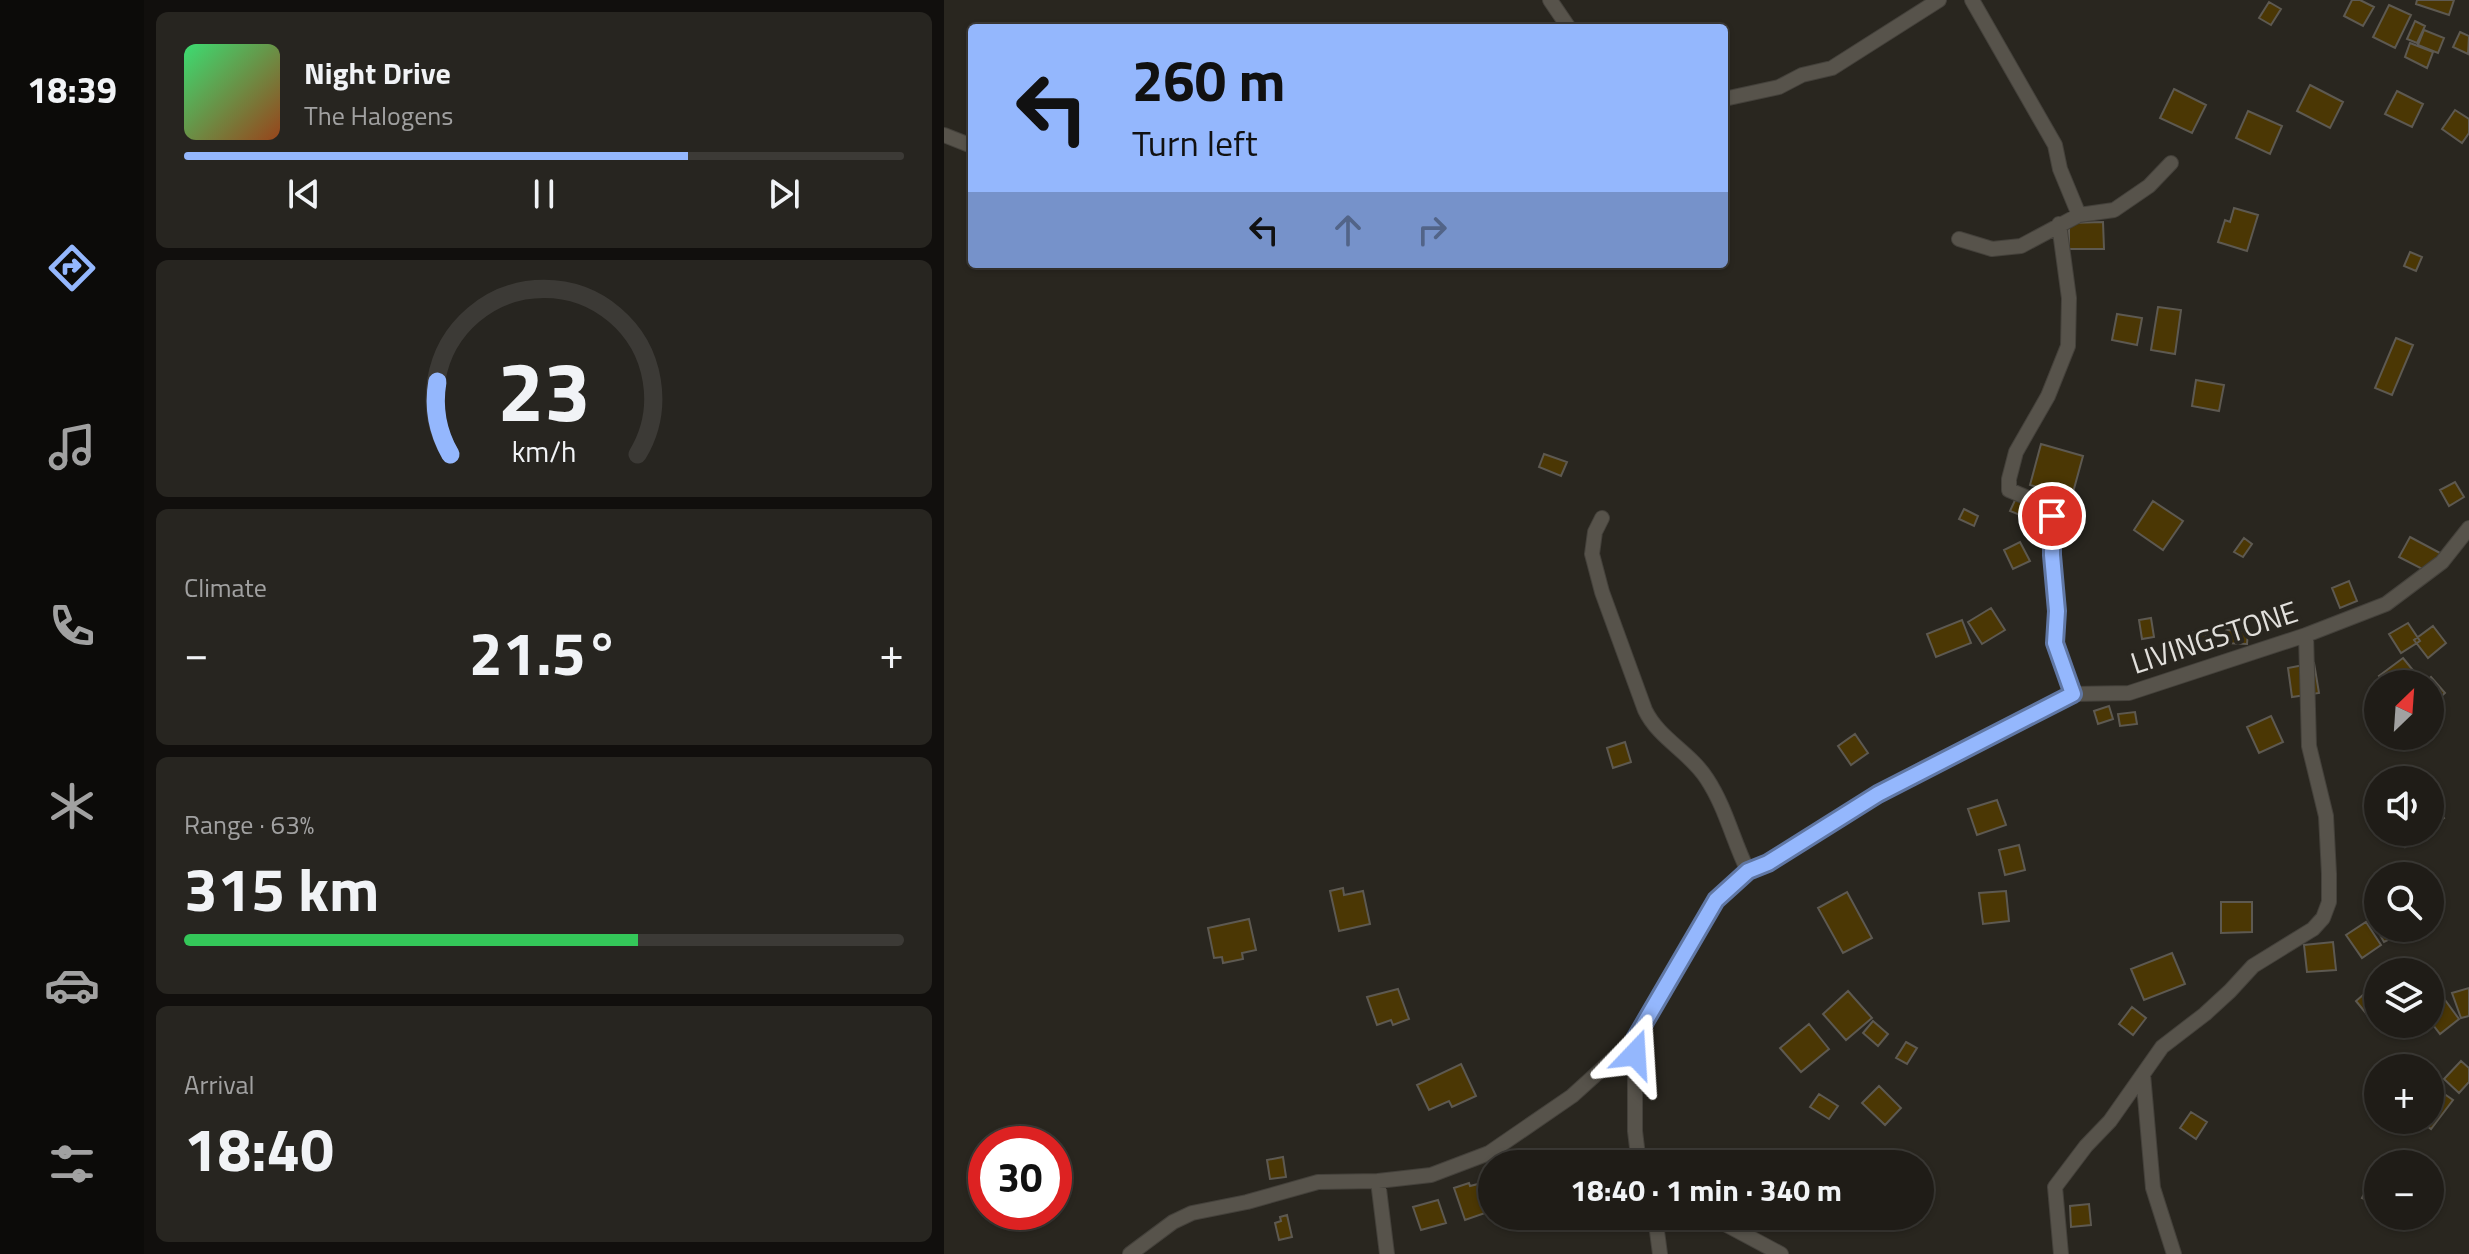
<!DOCTYPE html>
<meta charset="utf-8">
<style>
body{margin:0;font-family:"Titillium Web",sans-serif;background:#272520;color:#f1f3f6;height:100vh;display:flex;flex-direction:column;font-size:30px;white-space:nowrap}
*{box-sizing:border-box;margin:0}
p{font-size:26px;color:#a1a1a1}
.icon{flex:none;width:44px;height:44px;fill:none;stroke:currentColor;stroke-width:2;stroke-linecap:round;stroke-linejoin:round}
.map{position:relative;flex:1;overflow:hidden}
.panel{display:flex;flex-direction:column;gap:12px;padding:12px;background:#110f0d;width:800px}
.panel>*{flex:none}
.banner{position:absolute;left:24px;top:24px;width:760px;height:244px;border-radius:8px;box-shadow:0 2px 6px #0004,0 0 0 2px #3c3a36;background:#94b7fd;color:#111;overflow:hidden}
.needle{width:52px;rotate:25deg}
.buttons{position:absolute;left:1420px;top:670px;display:grid;gap:16px}
.buttons a{display:grid;place-items:center;width:80px;height:80px;border-radius:50%;background:#1f1c17;box-shadow:0 2px 6px #0004,0 0 0 2px #3c3a36;font-size:40px}
.speed{position:absolute;left:24px;top:1126px;display:flex;gap:16px;font-size:40px;font-weight:700;text-align:center}
.speed>*{display:grid;place-content:center;width:104px;height:104px;border-radius:50%;background:#1f1c17;box-shadow:0 2px 6px #0004,0 0 0 2px #3c3a36;line-height:1}
.speed .limit{border:12px solid #d22;background:#fff;color:#111}
.pin{position:absolute;display:grid;place-items:center;width:68px;height:68px;color:#fff;margin:-34px;border:4px solid #fff;border-radius:50%;box-shadow:0 2px 8px #0007}
.me{position:absolute;width:88px;margin:-44px;rotate:20deg;stroke-linejoin:round;filter:drop-shadow(0 0 6px #0008)}
.turn{display:flex;align-items:center;gap:28px;height:168px;padding:0 32px;font-size:36px}
.turn .icon{width:104px;height:104px;stroke-width:2.5}
.turn b{display:block;font-size:56px;line-height:68px}
.lanes{display:flex;align-items:center;height:76px;padding:0 32px;background:#0003;justify-content:center;gap:40px;direction:ltr}
.lanes .off{opacity:.35}
.big{font-size:60px;font-weight:700;line-height:1.1}
.panel .card{flex:1;display:flex;flex-direction:column;justify-content:center;gap:12px;min-width:0;padding:0 28px;border-radius:12px;background:#272520}
.panel .dial{align-items:center;gap:0}
.dial svg{height:208px;overflow:visible;fill:none;stroke:#3c3a36;stroke-width:7;stroke-linecap:round;text-anchor:middle}
.dial text{fill:#f1f3f6;stroke:none}
.song{display:flex;align-items:center;gap:24px}
.cover{width:96px;height:96px;border-radius:12px;background:linear-gradient(135deg,hsl(140 70% 55%),hsl(20 70% 35%))}
.played{height:8px;border-radius:4px;background:linear-gradient(90deg,#94b7fd 70%,#3c3a36 70%)}
.keys{display:flex;justify-content:space-around;direction:ltr}
.heat{display:flex;justify-content:space-between;align-items:center;font-size:44px;direction:ltr}
.charge{height:12px;border-radius:6px;background:linear-gradient(90deg,#34c759 63%,#3c3a36 0)}
.trip{position:absolute;left:534px;top:1150px;width:456px;height:80px;border-radius:40px;background:#1f1c17;box-shadow:0 2px 6px #0004,0 0 0 2px #3c3a36;font-weight:700;line-height:80px;text-align:center}
main{display:flex;flex:1;min-height:0}
.dock{display:flex;flex-direction:column;width:144px;justify-content:space-around;align-items:center;background:#0c0b09;color:#a1a1a1}
.dock .icon{width:56px;height:56px}
.dock .selected{color:#94b7fd}
.dock b{font-size:36px;color:#f1f3f6}
.map>svg:first-child{display:block}
.building{fill:#4b3704;stroke:#5d5951;stroke-width:2}
.lines{fill:none;stroke-linecap:round;stroke-linejoin:round}
.minor-casing{stroke:#44413b;stroke-width:16}
.minor{stroke:#57534b;stroke-width:14}
.route-casing{stroke:#6077a4;stroke-width:20}
.route{stroke:#94b7fd;stroke-width:14}
.labels{text-anchor:middle;dominant-baseline:central;stroke-width:8;stroke-linejoin:round;paint-order:stroke}
.street-label{font-size:30px;fill:#e1dfdb;stroke:#29261f}
</style>
<main>
<nav class="dock">
<b>18:39</b>
<svg class="icon selected" aria-label="directions" viewBox="0 0 24 24"><path d="M12 3l9 9-9 9-9-9zM9 14v-3h6M13 9l2 2-2 2"/></svg>
<svg class="icon" aria-label="music" viewBox="0 0 24 24"><path d="M9 18V5l10-2v13"/><circle cx="6" cy="18" r="3"/><circle cx="16" cy="16" r="3"/></svg>
<svg class="icon" aria-label="phone" viewBox="0 0 24 24"><path d="M5 4h4l2 5-3 2q2 4 5 5l2-3 5 2v4C11 20 4 13 5 4z"/></svg>
<svg class="icon" aria-label="climate" viewBox="0 0 24 24"><path d="M12 3v18M4 7l16 10M4 17L20 7"/></svg>
<svg class="icon" aria-label="car" viewBox="0 0 24 24"><path d="M5 17H2v-5l4-1 3-4h7l3 4 3 1v5h-3M9 17h6M6 11h13"/><circle cx="7" cy="17" r="2"/><circle cx="17" cy="17" r="2"/></svg>
<svg class="icon" aria-label="filters" viewBox="0 0 24 24"><path d="M4 7h16M4 17h16"/><circle cx="9" cy="7" r="2"/><circle cx="15" cy="17" r="2"/></svg>
</nav>
<section class="panel">
<div class="card">
<div class="song"><i class="cover"></i><div><b>Night Drive</b><p>The Halogens</p></div></div>
<div class="played"></div>
<div class="keys"><svg class="icon" aria-label="previous" viewBox="0 0 24 24"><path d="M18 5L8 12l10 7zM5 5v14"/></svg><svg class="icon" aria-label="pause" viewBox="0 0 24 24"><path d="M8 5v14M16 5v14"/></svg><svg class="icon" aria-label="next" viewBox="0 0 24 24"><path d="M6 5l10 7-10 7zM19 5v14"/></svg></div>
</div>
<div class="card dial"><svg viewBox="0 0 100 80">
<path d="M14 69A42 42 0 1 1 86 69"/>
<path d="M14 69A42 42 0 0 1 9 41" stroke="#94b7fd"/>
<text x="50" y="56" font-size="32" font-weight="700">23</text>
<text x="50" y="72" font-size="11">km/h</text>
</svg></div>
<div class="card"><p>Climate</p>
<div class="heat"><a>−</a><b class="big">21.5°</b><a>+</a></div>
</div>
<div class="card"><p>Range · 63%</p><b class="big">315 km</b><div class="charge"></div></div>
<div class="card"><p>Arrival</p><b class="big">18:40</b></div>
</section>
<div class="map">
<svg width="1525" height="1254" viewBox="0 0 1525 1254">
<rect width="100%" height="100%" fill="#29261f"/>
<!-- building -->
<path class="building" d="M1408,0H1416L1430,7L1419,26L1400,16Z
M1473,0H1510L1505,15L1472,4Z
M1325,2L1337,9L1327,25L1315,18Z
M1445,5L1467,15L1451,48L1429,37Z
M1471,21L1481,26L1473,43L1463,39Z
M1480,30L1500,38L1494,53L1474,45Z
M1516,32L1525,36L1524,54L1509,47Z
M1466,43L1489,52L1483,68L1461,57Z
M1366,85L1399,102L1386,128L1353,111Z
M1230,89L1262,105L1248,133L1216,118Z
M1453,91L1479,104L1468,127L1441,114Z
M1511,110L1525,119V133L1518,143L1498,129Z
M1304,111L1338,126L1326,154L1292,138Z
M1290,208L1314,215L1303,251L1274,242L1281,220L1286,222Z
M1159,222L1160,249H1125V223Z
M1466,252L1478,257L1472,271L1460,266Z
M1214,307L1237,310L1231,354L1207,350Z
M1173,314L1198,318L1193,345L1168,340Z
M1452,338L1469,345L1448,395L1431,388Z
M1252,380L1280,385L1275,411L1248,406Z
M1097,444L1139,456L1128,496L1086,485Z
M600,454L623,462L617,476L595,467Z
M1511,482L1520,497L1505,506L1496,490Z
M1072,498L1086,504L1081,517L1066,511Z
M1209,501L1239,521L1219,550L1190,530Z
M1020,509L1034,516L1030,526L1015,519Z
M1093,511L1112,517L1104,544L1085,538Z
M1466,537L1496,553L1486,573L1455,557Z
M1300,538L1308,544L1299,557L1290,552Z
M1076,542L1086,561L1069,569L1060,550Z
M1405,581L1413,601L1396,608L1388,588Z
M1047,608L1061,630L1038,644L1024,622Z
M1207,618L1210,637L1198,639L1195,620Z
M1018,620L1027,643L992,657L983,634Z
M1464,623L1476,641L1457,653L1445,634Z
M1489,626L1502,643L1484,658L1470,640Z
M1282,630L1304,631L1303,644L1281,643Z
M1261,631L1263,646L1247,648L1245,633Z
M1459,658L1473,675L1461,684H1442L1435,676Z
M1370,663L1375,693L1348,697L1344,668Z
M1487,677L1501,693L1492,701L1486,695V684H1479Z
M1165,706L1169,719L1154,724L1150,711Z
M1191,712L1193,724L1176,726L1174,714Z
M1327,716L1339,742L1315,753L1303,727Z
M911,734L924,753L907,765L894,746Z
M681,742L687,762L669,768L663,748Z
M1053,800L1062,825L1033,835L1024,809Z
M1486,800L1500,818L1486,828Z
M1449,832H1481L1461,847Z
M1075,845L1081,870L1061,875L1055,850Z
M399,888L400,895L419,891L426,924L395,931L386,891Z
M1062,891L1065,921L1039,924L1035,893Z
M903,892L928,938L899,953L874,908Z
M1277,902H1308V932L1277,933Z
M305,919L312,950L298,953L299,959L279,963L278,957L270,958L264,928Z
M1422,922L1437,945L1418,958L1402,935Z
M1434,924V928H1450L1454,935L1440,942L1431,926Z
M1389,942L1392,970L1363,972L1360,945Z
M1228,953L1241,984L1200,1000L1187,969Z
M1427,988L1434,996V1010L1425,1017L1412,1001Z
M1525,988V1016L1517,1018L1508,993Z
M454,989L465,1019L449,1025L447,1020L433,1025L423,997Z
M1493,989L1515,1019L1496,1034L1486,1021V994Z
M904,991L928,1018L902,1040L879,1014Z
M1188,1007L1202,1018L1189,1035L1175,1024Z
M929,1021L944,1034L934,1046L919,1033Z
M865,1024L885,1049L857,1072L836,1048Z
M962,1042L973,1048L963,1064L952,1058Z
M1517,1061L1525,1068V1082L1515,1093L1500,1079Z
M517,1064L532,1096L508,1107L505,1101L485,1110L473,1085Z
M1486,1084L1509,1100L1487,1129L1475,1120H1486Z
M935,1086L957,1108L941,1125L918,1103Z
M875,1094L894,1106L885,1119L866,1107Z
M1247,1112L1263,1122L1252,1139L1236,1128Z
M339,1157L342,1177L326,1179L323,1160Z
M1429,1176L1434,1178V1205L1418,1198Z
M525,1183L526,1186L534,1184L547,1211L521,1220L510,1188Z
M494,1200L502,1223L477,1230L469,1207Z
M1145,1204L1147,1225L1127,1227L1126,1206Z
M343,1215L348,1237L335,1240L331,1223L337,1221L336,1217Z"/>
<g class="lines">
<defs>
<path id="minor" d="M606,0L625,28
M1028,0L1111,145L1116,169L1135,215
M780,99L835,87L858,75L888,68L995,0
M0,135L28,146
M1115,224L1125,298L1124,346L1104,396L1072,452L1065,479V490L1096,503L1108,516V555L1113,611L1111,643L1129,694
M1015,239L1048,249L1077,246L1135,215L1170,210L1205,186L1227,163
M658,518L651,532L648,554L658,592L701,710C715,739 746,752 763,779C782,808 789,841 804,871
M691,1039V1131L695,1164
M1199,1074L1209,1188L1230,1254
M434,1181L443,1254
M711,1216L716,1254
M766,1216L837,1254
M186,1254L229,1222L248,1213L303,1202L374,1182L434,1181L487,1175L545,1153L628,1096L691,1039L772,900L804,871L824,863L916,804L980,768L1129,694L1185,693L1362,635L1442,604L1498,562L1525,528
M1117,1254L1111,1187L1142,1146L1166,1121L1218,1047L1261,1014L1286,991L1309,966L1369,929L1379,918L1385,902V874L1382,816L1365,746L1362,635"/>
</defs>
<!-- minor casing -->
<use href="#minor" class="minor-casing"/>
<!-- minor -->
<use href="#minor" class="minor"/>
</g>
<g class="lines">
<defs>
<path id="route" d="M691,1054V1039L772,900L804,871L824,863L934,794L1129,694L1111,643L1113,611L1108,555V516"/>
</defs>
<!-- route casing -->
<use href="#route" class="route-casing"/>
<!-- route -->
<use href="#route" class="route"/>
</g>
<g class="labels">
<!-- street labels -->
<g class="street-label">
<text transform="translate(1270 637) rotate(-18)">LIVINGSTONE</text>
</g>
</g>
</svg>
<div class="buttons">
<a><svg class="needle" viewBox="-14 -14 28 28"><path d="M0-13l5 13h-10z" fill="#e53935"/><path d="M0 13l5-13h-10z" fill="#a1a1a1"/></svg></a>
<a><svg class="icon" aria-label="sound" viewBox="0 0 24 24"><path d="M4 9h4l5-4v14l-5-4H4zM17 9q2 3 0 6"/></svg></a>
<a><svg class="icon" aria-label="search" viewBox="0 0 24 24"><circle cx="10" cy="10" r="6"/><path d="M15 15l6 6"/></svg></a>
<a><svg class="icon" aria-label="layers" viewBox="0 0 24 24"><path d="M12 4l9 5-9 5-9-5zM3 14l9 5 9-5"/></svg></a>
<a>+</a>
<a>−</a>
</div>
<div class="speed"><div class="limit">30</div></div>
<div class="pin" style="left:1108px;top:516px;background:#d93025"><svg class="icon" aria-label="arrive" viewBox="0 0 24 24"><path d="M6 21V4h12l-3 4 3 4H6"/></svg></div>
<svg class="me" style="left:691px;top:1054px" viewBox="-20 -20 40 40"><path d="M0-17L14 15 0 8-14 15z" fill="#94b7fd" stroke="#fff" stroke-width="4"/></svg>
<div class="trip">18:40 · 1 min · 340 m</div>
<div class="banner">
<div class="turn"><svg class="icon" aria-label="left" viewBox="0 0 24 24"><path d="M17 20v-9H6M10 6l-5 5 5 5"/></svg><div><b>260 m</b>Turn left</div></div>
<div class="lanes"><svg class="icon" aria-label="left" viewBox="0 0 24 24"><path d="M17 20v-9H6M10 6l-5 5 5 5"/></svg><svg class="icon off" aria-label="ahead" viewBox="0 0 24 24"><path d="M12 20V5M6 11l6-6 6 6"/></svg><svg class="icon off" aria-label="right" viewBox="0 0 24 24"><path d="M7 20v-9h11M14 6l5 5-5 5"/></svg></div>
</div>
</div>
</main>
